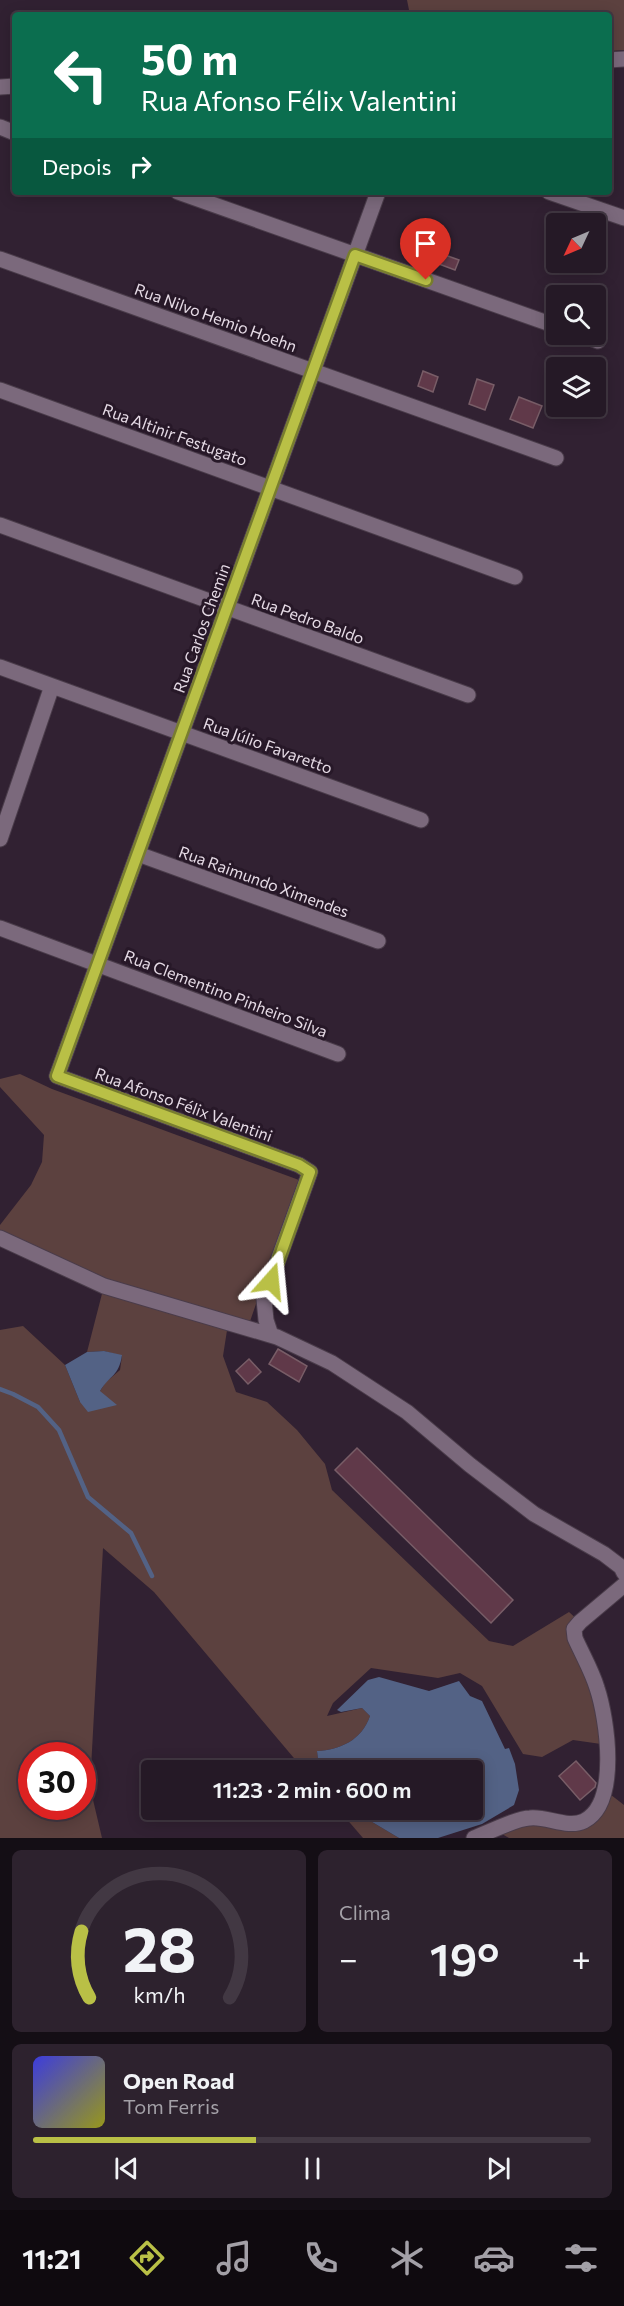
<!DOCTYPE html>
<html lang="pt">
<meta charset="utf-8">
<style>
body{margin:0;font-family:Commissioner,sans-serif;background:#2d222e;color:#f1f3f6;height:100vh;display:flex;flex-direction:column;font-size:22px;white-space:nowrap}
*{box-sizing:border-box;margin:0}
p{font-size:20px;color:#a3a0a7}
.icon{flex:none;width:33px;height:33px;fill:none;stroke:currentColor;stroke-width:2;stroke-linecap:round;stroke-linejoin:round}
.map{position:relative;height:1838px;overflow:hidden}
.details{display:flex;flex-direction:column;gap:12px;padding:12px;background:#140e15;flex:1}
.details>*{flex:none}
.guide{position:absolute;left:12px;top:12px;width:600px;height:183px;border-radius:6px;box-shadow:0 3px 15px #0003,0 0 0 2px #423843;background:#0b6e4f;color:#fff;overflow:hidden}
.needle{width:39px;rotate:226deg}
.tools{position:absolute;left:546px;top:213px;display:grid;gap:12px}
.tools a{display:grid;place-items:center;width:60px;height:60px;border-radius:6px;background:#251926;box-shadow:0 3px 15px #0003,0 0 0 2px #423843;font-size:30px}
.speed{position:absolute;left:18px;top:1742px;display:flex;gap:12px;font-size:30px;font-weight:700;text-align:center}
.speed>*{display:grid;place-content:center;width:78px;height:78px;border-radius:50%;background:#251926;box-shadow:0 3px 15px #0003,0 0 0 2px #423843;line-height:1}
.speed .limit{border:9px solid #d22;background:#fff;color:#111}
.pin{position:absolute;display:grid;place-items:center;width:51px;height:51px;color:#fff;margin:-62px -26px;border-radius:50% 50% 50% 0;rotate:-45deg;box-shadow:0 0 6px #0007}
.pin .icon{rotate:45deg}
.me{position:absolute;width:66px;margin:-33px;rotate:18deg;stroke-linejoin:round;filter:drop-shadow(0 0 4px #0008)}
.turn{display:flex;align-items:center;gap:21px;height:126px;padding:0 30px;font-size:27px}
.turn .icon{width:78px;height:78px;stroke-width:2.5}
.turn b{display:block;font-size:42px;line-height:51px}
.then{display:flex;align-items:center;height:57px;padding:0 30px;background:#0003;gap:12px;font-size:22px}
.big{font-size:45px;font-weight:600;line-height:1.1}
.details .widget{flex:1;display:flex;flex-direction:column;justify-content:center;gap:9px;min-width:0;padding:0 21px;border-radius:9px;background:#2d222e}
.details .dial{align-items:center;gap:0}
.dial svg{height:156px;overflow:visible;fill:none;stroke:#423843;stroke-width:7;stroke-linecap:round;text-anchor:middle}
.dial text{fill:#f1f3f6;stroke:none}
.song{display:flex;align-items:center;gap:18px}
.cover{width:72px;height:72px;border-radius:9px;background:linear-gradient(135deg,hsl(240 70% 55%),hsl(60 70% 35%))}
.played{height:6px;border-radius:3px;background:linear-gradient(90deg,#b9c046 40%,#423843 40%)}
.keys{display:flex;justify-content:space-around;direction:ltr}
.heat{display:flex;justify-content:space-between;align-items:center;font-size:33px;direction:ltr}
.details .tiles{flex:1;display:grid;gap:12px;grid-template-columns:1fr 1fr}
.widget:last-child{grid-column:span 2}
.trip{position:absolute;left:141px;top:1760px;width:342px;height:60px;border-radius:6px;background:#251926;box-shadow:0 3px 15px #0003,0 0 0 2px #423843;font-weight:600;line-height:60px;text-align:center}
.tabs{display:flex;height:96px;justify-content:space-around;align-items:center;background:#0f0a0f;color:#a3a0a7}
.tabs .icon{width:42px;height:42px}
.tabs .on{color:#b9c046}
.tabs b{font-size:27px;color:#f1f3f6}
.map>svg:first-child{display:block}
.green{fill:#5c413f;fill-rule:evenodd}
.water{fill:#536285}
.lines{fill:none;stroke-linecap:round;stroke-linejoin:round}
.stream{stroke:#536285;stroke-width:4.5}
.building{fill:#603949;stroke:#785d67;stroke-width:1.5}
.minor-casing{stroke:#4a3c4a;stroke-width:17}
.minor{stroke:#7b697c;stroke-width:15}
.route-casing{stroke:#787d2e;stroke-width:15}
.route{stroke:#b9c046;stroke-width:10}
.labels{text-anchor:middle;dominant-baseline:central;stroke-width:6;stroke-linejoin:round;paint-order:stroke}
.street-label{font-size:16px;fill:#e6dbe6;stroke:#271828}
</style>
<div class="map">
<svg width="624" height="1838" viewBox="0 0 624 1838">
<rect width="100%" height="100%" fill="#312132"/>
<!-- green -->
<path class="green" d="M407,0H624V50L609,51V15H410Z
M20,1074L52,1089L299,1180L247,1330L228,1324L223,1356L236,1392L267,1402L297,1430L325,1464L332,1490L489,1641L513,1646L569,1612L580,1622L574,1629L608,1745L573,1740L542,1757L523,1754L482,1686L460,1673L438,1678L371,1668L333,1703L327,1716L362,1708L370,1716C362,1740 340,1750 317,1751L318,1759L327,1770H304L154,1592L103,1548L90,1787L102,1838H0V1330L23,1326L65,1365L80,1402L100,1391L106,1382L120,1370L122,1356L104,1351L87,1352L104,1286L0,1238V1225L31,1185L42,1162L44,1135L0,1087V1079ZM32,1755H82V1806H32Z
M606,1791L624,1805V1838H509L495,1830L529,1817L583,1821Z
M338,1809H353L357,1813L399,1838H363Z"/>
<!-- water -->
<path class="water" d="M104,1351L122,1355C119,1376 110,1375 100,1391L117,1405L88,1412L80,1402L65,1365L87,1352Z
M379,1677L429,1691L459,1681L470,1696L482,1701L505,1749L509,1748L515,1764L519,1790L514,1805L482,1824L438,1838H399L357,1813L353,1809H472V1770H327L318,1759L317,1751C340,1750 362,1740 370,1716L362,1708L341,1712L337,1710L368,1680Z"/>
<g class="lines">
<!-- stream -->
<path class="stream" d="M0,1389L13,1394L38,1407L59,1430L88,1497L131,1533L152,1576"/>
</g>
<!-- building -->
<path class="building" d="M438,240L449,243L445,255L459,260L455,270L423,258L426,248L434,251Z
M423,371L438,377L433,392L418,386Z
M477,379L494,385L485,410L469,404Z
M519,397L542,406L533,428L510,419Z
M278,1349L307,1366L299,1382L269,1364Z
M249,1359L261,1372L248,1384L236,1371Z
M357,1448L513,1600L491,1623L335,1470Z
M576,1761L596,1783L595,1787L580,1800L559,1776Z"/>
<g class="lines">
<defs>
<path id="minor" d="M609,60L624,59
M0,87L15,86
M0,127L15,133
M178,192L556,326
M549,192L624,218
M0,259L556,458
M580,334L598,341
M0,390L515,577
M0,525L468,695
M0,667L421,820
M0,839L52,686
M138,854L378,941
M0,928L338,1054
M0,1238L104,1286L277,1337L332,1363L407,1412L470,1465L534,1514L604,1554L621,1567L624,1573
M271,1335L266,1320L264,1299L310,1172L299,1165L57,1076L378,192
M474,1838C487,1833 517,1818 530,1818C547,1816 568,1829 584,1821C620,1803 607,1718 597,1688C592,1671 582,1654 575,1638L574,1629L580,1622L624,1585"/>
</defs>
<!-- minor casing -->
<use href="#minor" class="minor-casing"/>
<!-- minor -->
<use href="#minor" class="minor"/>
</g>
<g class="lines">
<defs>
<path id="route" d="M271,1281L310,1172L299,1165L57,1076L355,255L426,280"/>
</defs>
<!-- route casing -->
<use href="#route" class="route-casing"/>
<!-- route -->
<use href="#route" class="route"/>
</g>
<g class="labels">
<!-- street labels -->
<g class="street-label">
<text transform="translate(216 317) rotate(20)">Rua Nilvo Hemio Hoehn</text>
<text transform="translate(175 434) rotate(20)">Rua Altinir Festugato</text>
<text transform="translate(308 618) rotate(20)">Rua Pedro Baldo</text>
<text transform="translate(201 628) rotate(-70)">Rua Carlos Chemin</text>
<text transform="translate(268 745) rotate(20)">Rua Júlio Favaretto</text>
<text transform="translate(264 881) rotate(20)">Rua Raimundo Ximendes</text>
<text transform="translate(226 993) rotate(21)">Rua Clementino Pinheiro Silva</text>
<text transform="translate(184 1104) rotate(20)">Rua Afonso Félix Valentini</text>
</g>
</g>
</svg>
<div class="tools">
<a><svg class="needle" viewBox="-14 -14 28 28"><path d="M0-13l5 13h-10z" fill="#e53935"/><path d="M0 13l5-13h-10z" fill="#a3a0a7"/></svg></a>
<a><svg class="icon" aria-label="search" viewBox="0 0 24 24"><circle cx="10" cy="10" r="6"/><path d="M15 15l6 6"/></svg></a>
<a><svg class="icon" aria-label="layers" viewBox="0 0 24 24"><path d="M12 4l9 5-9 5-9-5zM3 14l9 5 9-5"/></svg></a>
</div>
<div class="speed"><div class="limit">30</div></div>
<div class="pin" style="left:426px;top:280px;background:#d93025"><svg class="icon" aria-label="arrive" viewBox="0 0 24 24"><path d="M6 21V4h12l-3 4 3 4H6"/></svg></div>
<svg class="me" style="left:271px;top:1281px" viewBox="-20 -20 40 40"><path d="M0-17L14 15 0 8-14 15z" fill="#b9c046" stroke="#fff" stroke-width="4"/></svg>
<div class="trip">11:23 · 2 min · 600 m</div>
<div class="guide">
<div class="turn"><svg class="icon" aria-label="left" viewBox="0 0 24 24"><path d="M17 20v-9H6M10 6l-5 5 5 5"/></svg><div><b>50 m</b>Rua Afonso Félix Valentini</div></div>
<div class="then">Depois<svg class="icon" aria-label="right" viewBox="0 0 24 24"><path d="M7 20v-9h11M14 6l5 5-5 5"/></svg></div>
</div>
</div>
<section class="details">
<div class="tiles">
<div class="widget dial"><svg viewBox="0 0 100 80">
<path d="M14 69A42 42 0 1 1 86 69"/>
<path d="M14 69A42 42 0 0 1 10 35" stroke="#b9c046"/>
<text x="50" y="56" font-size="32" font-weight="700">28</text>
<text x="50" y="72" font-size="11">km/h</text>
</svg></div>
<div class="widget"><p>Clima</p>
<div class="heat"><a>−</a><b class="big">19°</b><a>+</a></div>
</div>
<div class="widget">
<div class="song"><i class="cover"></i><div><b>Open Road</b><p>Tom Ferris</p></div></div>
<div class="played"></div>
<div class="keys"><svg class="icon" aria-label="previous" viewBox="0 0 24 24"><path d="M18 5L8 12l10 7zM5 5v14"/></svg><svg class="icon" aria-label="pause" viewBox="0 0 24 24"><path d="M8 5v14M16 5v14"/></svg><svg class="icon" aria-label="next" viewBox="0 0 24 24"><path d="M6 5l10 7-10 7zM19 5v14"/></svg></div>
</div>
</div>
</section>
<nav class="tabs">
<b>11:21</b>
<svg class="icon on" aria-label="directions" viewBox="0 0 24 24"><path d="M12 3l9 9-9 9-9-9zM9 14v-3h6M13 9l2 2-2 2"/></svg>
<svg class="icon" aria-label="music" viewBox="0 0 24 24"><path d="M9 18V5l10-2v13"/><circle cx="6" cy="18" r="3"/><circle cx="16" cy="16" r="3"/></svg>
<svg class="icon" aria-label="phone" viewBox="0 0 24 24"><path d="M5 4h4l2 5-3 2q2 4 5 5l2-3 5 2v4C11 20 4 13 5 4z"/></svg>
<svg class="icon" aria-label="climate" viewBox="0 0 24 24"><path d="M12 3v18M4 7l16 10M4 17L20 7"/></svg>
<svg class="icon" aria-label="car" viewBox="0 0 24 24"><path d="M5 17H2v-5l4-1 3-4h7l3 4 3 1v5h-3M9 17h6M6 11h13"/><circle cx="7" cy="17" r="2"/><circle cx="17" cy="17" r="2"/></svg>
<svg class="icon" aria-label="filters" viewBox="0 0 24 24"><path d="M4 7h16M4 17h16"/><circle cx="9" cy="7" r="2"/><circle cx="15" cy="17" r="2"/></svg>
</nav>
